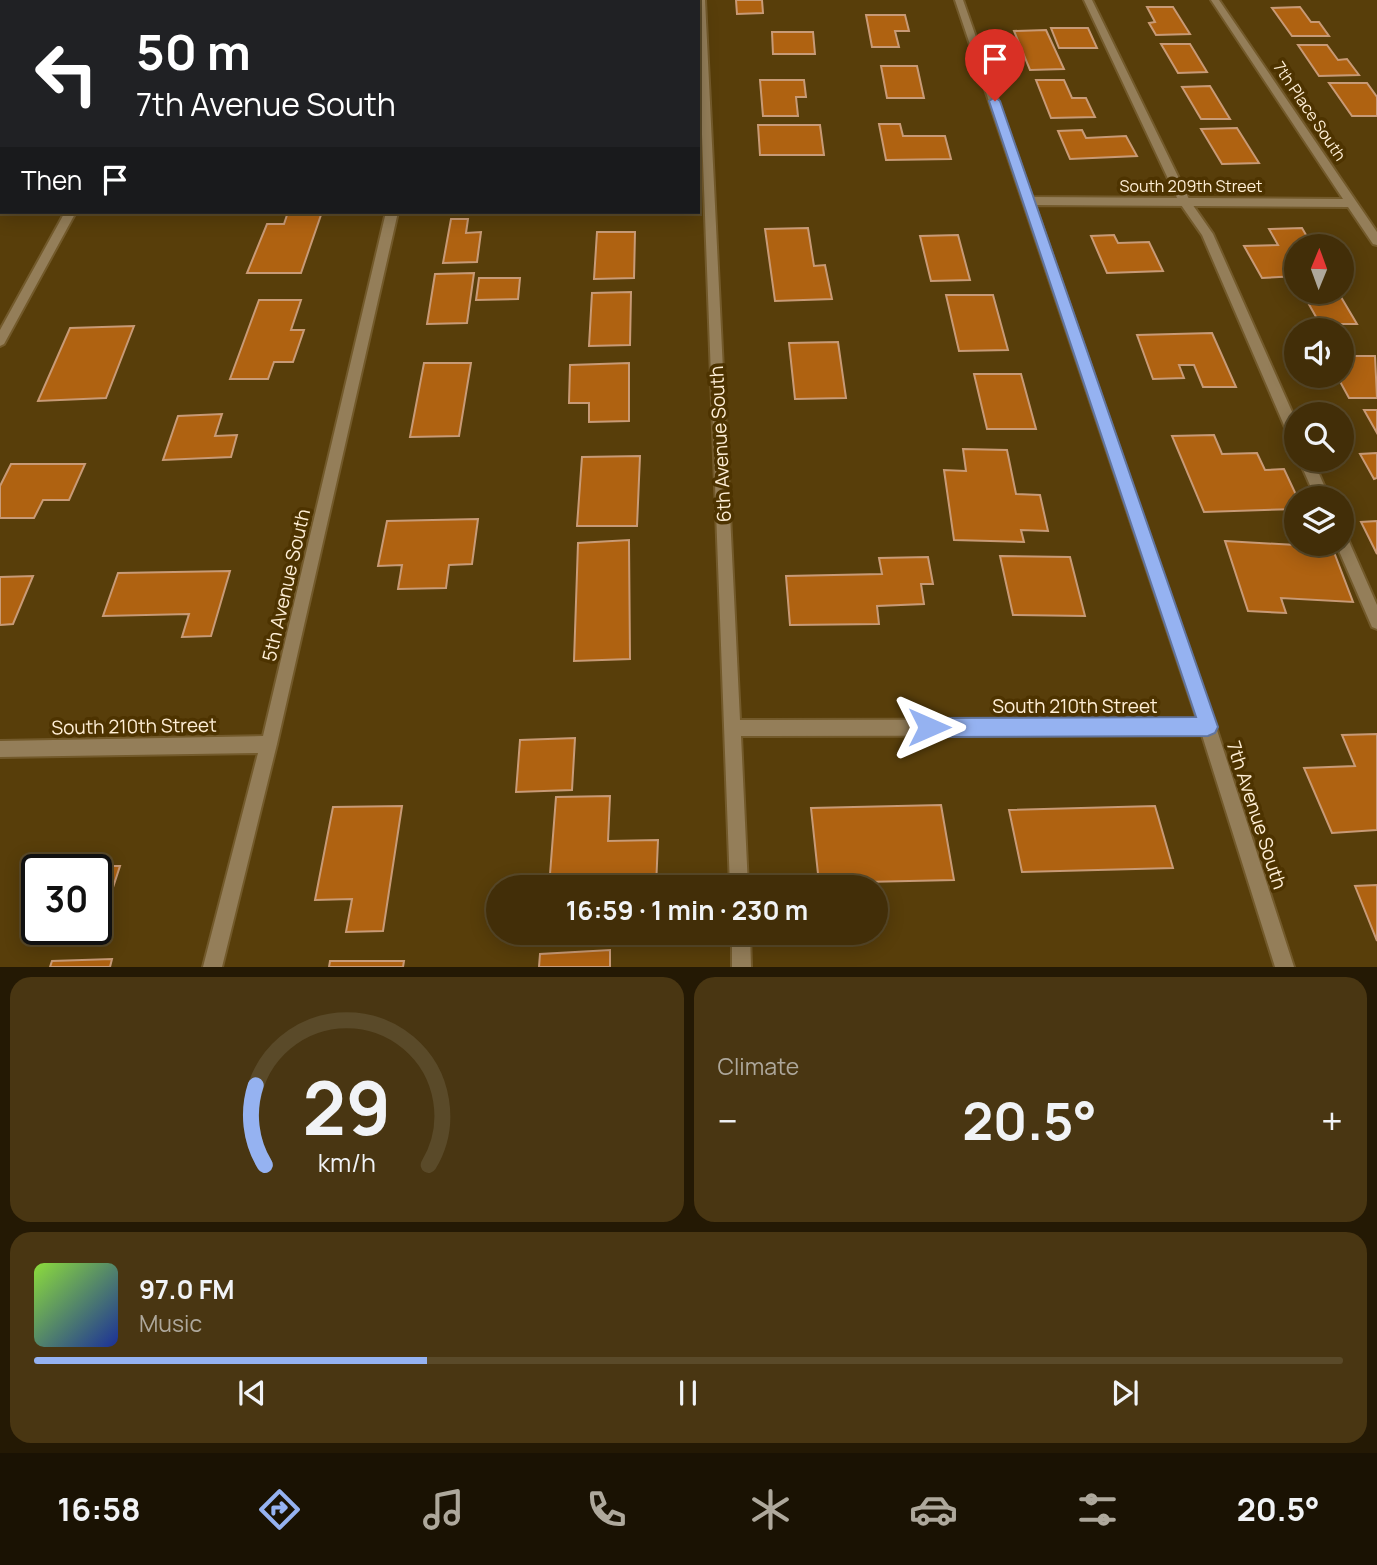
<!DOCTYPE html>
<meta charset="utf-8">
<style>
body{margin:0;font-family:Manrope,sans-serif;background:#493612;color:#f1f3f6;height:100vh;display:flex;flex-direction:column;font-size:26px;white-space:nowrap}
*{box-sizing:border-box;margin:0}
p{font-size:23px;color:#aea89c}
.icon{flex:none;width:38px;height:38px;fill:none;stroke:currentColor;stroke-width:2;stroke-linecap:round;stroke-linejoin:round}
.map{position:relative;height:967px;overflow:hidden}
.drawer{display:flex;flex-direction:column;gap:10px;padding:10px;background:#241904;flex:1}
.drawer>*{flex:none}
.hud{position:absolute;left:0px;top:0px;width:700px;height:214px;box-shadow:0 4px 18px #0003,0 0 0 2px #5a4a29;background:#202124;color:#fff;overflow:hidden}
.needle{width:46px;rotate:1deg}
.tools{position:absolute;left:1284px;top:234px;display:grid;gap:14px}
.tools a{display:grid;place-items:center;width:70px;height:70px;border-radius:50%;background:#422e08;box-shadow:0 4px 18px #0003,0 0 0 2px #5a4a29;font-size:35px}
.speed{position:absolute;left:21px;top:854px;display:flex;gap:14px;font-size:35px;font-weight:700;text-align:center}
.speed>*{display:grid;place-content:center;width:91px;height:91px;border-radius:50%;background:#422e08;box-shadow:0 4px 18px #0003,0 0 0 2px #5a4a29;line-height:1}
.speed .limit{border:4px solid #111;border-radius:10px;background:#fff;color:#111}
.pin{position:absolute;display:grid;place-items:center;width:60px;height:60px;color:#fff;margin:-72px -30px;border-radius:50% 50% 50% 0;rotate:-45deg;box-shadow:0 0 7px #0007}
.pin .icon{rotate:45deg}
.me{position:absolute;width:77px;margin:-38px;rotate:90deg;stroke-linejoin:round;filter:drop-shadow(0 0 5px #0008)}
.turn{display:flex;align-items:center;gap:24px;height:147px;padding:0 21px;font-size:32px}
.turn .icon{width:91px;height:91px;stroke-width:2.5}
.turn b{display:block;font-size:49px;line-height:60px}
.then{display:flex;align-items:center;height:66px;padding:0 21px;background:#0003;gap:14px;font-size:26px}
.big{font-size:52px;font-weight:700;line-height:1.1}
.drawer .widget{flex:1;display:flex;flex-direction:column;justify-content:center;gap:10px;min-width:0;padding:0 24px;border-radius:21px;background:#493612}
.drawer .dial{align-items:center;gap:0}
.dial svg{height:182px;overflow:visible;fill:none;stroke:#5a4a29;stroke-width:7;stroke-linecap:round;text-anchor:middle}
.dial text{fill:#f1f3f6;stroke:none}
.song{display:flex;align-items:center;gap:21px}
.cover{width:84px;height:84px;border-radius:10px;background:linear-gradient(135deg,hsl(90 70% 55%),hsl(230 70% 35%))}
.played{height:7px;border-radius:4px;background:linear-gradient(90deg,#95b2f1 30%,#5a4a29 30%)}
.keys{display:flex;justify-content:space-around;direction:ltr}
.heat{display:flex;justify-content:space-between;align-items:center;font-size:38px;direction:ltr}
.drawer .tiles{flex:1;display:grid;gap:10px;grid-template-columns:1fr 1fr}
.widget:last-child{grid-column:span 2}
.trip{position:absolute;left:486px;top:875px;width:402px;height:70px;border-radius:35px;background:#422e08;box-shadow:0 4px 18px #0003,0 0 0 2px #5a4a29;font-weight:700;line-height:70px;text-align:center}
.dock{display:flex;height:112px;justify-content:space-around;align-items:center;background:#1a1203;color:#aea89c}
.dock .icon{width:49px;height:49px}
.dock .current{color:#95b2f1}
.dock b{font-size:32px;color:#f1f3f6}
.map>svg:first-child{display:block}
.building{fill:#af6211;stroke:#c89a76;stroke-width:2}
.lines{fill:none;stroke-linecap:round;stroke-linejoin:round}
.service-casing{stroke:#735a2b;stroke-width:4}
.minor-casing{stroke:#735a2b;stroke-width:4}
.service{fill:#947e59;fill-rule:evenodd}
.minor{fill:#947e59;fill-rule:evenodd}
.route{fill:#95b2f1;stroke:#61749d;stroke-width:2}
.labels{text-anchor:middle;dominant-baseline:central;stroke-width:7;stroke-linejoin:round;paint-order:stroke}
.far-street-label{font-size:16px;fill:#ffefd6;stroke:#4d3300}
.street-label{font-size:19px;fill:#ffefd6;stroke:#4d3300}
</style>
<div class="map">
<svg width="1377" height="967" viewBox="0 0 1377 967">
<rect width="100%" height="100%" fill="#583e0a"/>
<!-- building -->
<path class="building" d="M736,0H762L763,13L737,14Z
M1147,7H1173L1190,34L1156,35L1149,23L1155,22Z
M1300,7L1311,22H1319L1329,36H1292L1272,8Z
M866,15H905L909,31H895L899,47H872Z
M1051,28H1088L1097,48H1059Z
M1046,30L1064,69L1030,70L1014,31Z
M772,32H813L815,54H773Z
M1161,44H1190L1207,72L1178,73Z
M1298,45H1327L1338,60L1347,59L1359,75L1319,76Z
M881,66H917L924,98H887Z
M760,80H804L806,97H796L798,116H763Z
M1036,80H1064L1072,98H1086L1095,117L1051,118Z
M1329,83H1367L1377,97V116H1352Z
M1210,86L1230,119H1201L1182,87Z
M879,124H900L903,136H945L951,159L886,160Z
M758,125H820L824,155H760Z
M1237,128L1259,163L1222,164L1201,129Z
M1082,130L1086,138L1126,136L1137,156L1070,159L1058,131Z
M288,212H322L301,273H247L267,224H284Z
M451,219H468L466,233L481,232L477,262L443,263Z
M808,228L814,266L825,265L832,299L775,301L765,229Z
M1302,228L1313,247H1297V276L1262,278L1244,246L1278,245L1269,229Z
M597,232H635L634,278L594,279Z
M958,235L970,280L931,281L920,236Z
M1114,235L1118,243L1149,242L1163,271L1107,273L1091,236Z
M474,273L467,323L427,324L435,274Z
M479,278H520L518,299L476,300Z
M631,292L630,345L589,346L592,293Z
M1302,292H1338L1357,324H1320Z
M946,295H993L1008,350L959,351Z
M259,300H301L291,330H304L293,362H274L268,379H230Z
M134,326L106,398L38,401L70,328Z
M1212,333L1236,387H1203L1194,365H1179L1184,378L1153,379L1137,335Z
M838,342L846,398L795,399L789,343Z
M1342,356H1375L1377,398H1349L1337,376H1342Z
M424,363H471L459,436L410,437Z
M629,363V421L589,422V403H569L570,365Z
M974,374H1021L1036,429H987Z
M1364,410H1377V433Z
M222,414L215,436L237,435L231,457L163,460L178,416Z
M1214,435L1222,454L1257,453L1265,470L1284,469L1298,499L1297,509L1204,512L1172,436Z
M963,449L1007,450L1016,494L1040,495L1048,531L1021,530L1024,542L954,540L944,470L966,471Z
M1377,453V478L1374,479L1360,454Z
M640,456L637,526H577L582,457Z
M11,464H85L69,500H43L34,518H0V486Z
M478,519L472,564L449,565L446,588L398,589L402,565L378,566L387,521Z
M1377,521V554L1361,522Z
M629,540L630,659L574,661L578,543Z
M1225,541L1332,547L1353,602L1281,598L1286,613L1248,611Z
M1000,556L1070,557L1085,616L1013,615Z
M928,557L933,584H921L924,604L877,606L879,624L790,625L786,576L882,574L879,558Z
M230,571L211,636L182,637L189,614L103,616L118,573Z
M33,576L13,624L0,625V577Z
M1377,734V830L1332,833L1304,768L1355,766L1342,735Z
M575,738L572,790L516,792L520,740Z
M610,796L608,841L658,840L656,887H549L556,797Z
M941,805L954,880L819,883L811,808Z
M402,806L383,931L346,932L352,899L315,900L333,807Z
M1155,806L1173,868L1022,872L1009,810Z
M67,866H120L104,915H96V870H65Z
M1377,885V941L1355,886Z
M610,950V967H539L540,954Z
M112,959L110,967H50L52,961Z
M330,961H404L403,967H329Z"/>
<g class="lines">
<defs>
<path id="service" d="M1084,0H1092L1190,201L1213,234L1297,423V444L1290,439L1202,235L1179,202Z
M1299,460H1313L1330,499H1316Z
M1342,536L1347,537L1377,605V629L1372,627L1336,544H1342Z"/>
<path id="minor" d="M186,0H194L185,2Z
M443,0H451L442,2Z
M697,0H705L740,720L1197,719L955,0H963L1032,197L1343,199L1211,0H1219L1377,232V245L1373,244L1348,207L1035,205L1216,727L1294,967H1275L1202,735L741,736L748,887H730Z
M65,212H76L4,344L0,346V330Z
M386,212H398L277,744L222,967H203L258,753L0,757V741L263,736Z
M732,933H750L751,967H732Z"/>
</defs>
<!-- service casing -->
<use href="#service" class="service-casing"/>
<!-- minor casing -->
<use href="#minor" class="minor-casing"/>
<!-- service -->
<use href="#service" class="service"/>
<!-- minor -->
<use href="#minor" class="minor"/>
</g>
<!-- route -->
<path class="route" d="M995,97L1000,101L1218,727L1215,733L1208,736L929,737L922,734L919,727L922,721L929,718L1196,717L989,101Z"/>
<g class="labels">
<!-- far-street labels -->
<g class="far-street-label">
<text transform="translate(1310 111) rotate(56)">7th Place South</text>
<text x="1191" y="186">South 209th Street</text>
</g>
<!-- street labels -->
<g class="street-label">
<text transform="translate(720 444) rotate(-93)">6th Avenue South</text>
<text transform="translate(286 585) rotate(-77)">5th Avenue South</text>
<text x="1075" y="706">South 210th Street</text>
<text transform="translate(134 726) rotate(-1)">South 210th Street</text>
<text transform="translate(1257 815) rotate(72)">7th Avenue South</text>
</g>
</g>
</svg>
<div class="tools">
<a><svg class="needle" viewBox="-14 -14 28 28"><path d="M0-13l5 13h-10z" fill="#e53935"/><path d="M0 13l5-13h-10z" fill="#aea89c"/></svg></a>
<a><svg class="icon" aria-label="sound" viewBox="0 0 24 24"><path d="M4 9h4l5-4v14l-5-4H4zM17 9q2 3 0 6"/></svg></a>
<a><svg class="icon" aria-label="search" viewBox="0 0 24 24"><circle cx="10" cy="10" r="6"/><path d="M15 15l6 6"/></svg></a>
<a><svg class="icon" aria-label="layers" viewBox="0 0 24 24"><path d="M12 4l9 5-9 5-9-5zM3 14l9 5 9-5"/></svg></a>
</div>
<div class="speed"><div class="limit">30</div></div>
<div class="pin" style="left:995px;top:101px;background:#d93025"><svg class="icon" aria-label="arrive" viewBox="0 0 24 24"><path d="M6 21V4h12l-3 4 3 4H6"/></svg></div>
<svg class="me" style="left:929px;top:727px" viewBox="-20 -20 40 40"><path d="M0-17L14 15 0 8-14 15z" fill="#95b2f1" stroke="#fff" stroke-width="4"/></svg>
<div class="trip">16:59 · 1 min · 230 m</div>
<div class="hud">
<div class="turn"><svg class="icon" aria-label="left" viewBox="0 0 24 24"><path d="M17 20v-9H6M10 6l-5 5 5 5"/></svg><div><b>50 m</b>7th Avenue South</div></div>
<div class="then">Then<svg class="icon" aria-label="arrive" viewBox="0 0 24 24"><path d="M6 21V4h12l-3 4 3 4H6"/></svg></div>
</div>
</div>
<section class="drawer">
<div class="tiles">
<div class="widget dial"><svg viewBox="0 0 100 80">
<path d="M14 69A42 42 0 1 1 86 69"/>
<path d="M14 69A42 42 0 0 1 10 34" stroke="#95b2f1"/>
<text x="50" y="56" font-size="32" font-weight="700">29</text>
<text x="50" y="72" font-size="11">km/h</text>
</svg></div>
<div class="widget"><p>Climate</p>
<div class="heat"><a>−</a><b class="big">20.5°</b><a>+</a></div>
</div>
<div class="widget">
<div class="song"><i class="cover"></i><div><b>97.0 FM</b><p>Music</p></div></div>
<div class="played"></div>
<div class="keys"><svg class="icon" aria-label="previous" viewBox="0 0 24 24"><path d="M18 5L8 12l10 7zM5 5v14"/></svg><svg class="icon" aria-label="pause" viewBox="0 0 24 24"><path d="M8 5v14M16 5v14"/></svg><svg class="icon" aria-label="next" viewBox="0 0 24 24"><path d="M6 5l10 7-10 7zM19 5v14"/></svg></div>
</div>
</div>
</section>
<nav class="dock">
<b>16:58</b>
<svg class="icon current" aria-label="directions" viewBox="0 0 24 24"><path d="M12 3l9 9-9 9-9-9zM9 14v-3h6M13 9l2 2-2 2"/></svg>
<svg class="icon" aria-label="music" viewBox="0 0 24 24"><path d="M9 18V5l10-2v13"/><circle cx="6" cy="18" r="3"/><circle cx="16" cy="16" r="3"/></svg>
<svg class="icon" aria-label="phone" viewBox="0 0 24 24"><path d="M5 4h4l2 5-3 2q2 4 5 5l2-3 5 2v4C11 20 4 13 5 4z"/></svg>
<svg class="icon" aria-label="climate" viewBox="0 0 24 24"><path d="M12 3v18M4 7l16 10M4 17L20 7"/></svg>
<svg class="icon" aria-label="car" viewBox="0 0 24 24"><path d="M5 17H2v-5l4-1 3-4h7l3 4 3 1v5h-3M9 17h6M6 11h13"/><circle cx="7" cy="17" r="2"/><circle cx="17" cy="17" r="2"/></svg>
<svg class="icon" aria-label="filters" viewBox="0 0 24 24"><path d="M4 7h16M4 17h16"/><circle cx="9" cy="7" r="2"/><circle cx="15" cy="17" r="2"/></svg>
<b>20.5°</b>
</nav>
